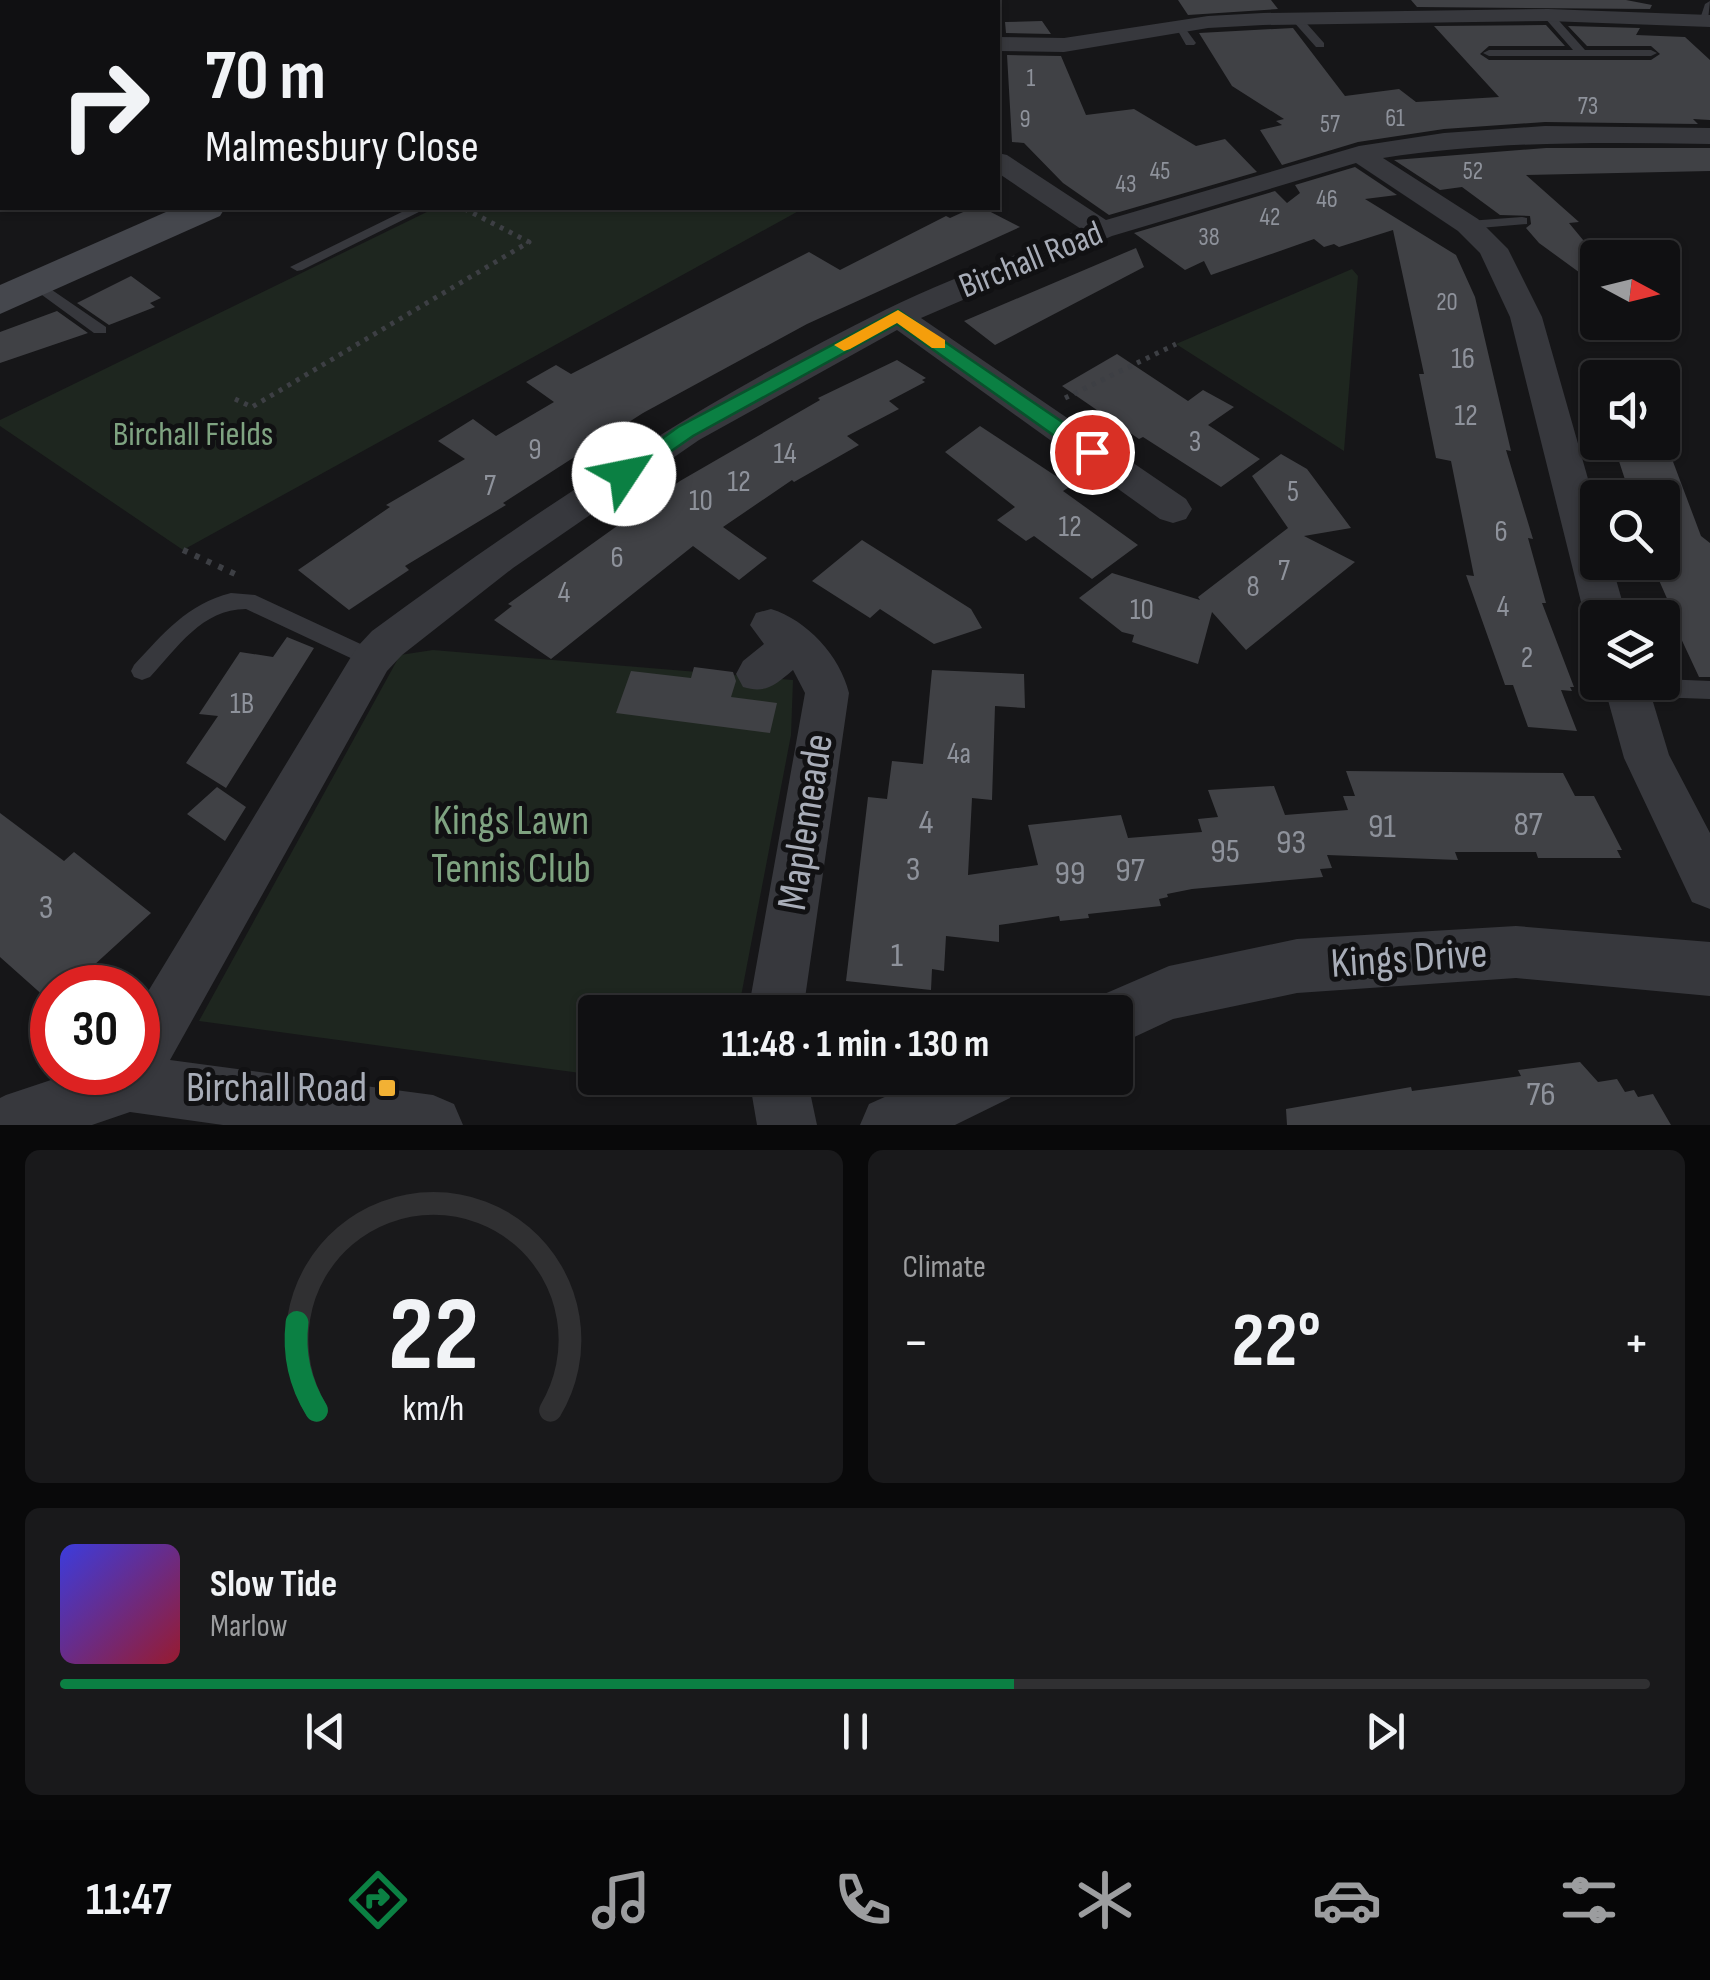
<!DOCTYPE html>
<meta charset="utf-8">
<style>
body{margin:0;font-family:"Sofia Sans Condensed",sans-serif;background:#19191b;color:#f1f3f6;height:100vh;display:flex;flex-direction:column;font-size:38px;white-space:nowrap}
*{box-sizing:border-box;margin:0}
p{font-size:32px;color:#9c9d9f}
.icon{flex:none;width:55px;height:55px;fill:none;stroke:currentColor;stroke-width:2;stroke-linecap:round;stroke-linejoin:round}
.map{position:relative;height:1125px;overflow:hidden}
.panel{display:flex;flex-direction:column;gap:25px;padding:25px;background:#09090a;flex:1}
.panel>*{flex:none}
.hud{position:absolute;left:0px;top:0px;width:1000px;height:210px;box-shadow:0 2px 8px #0004,0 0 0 2px #303032;background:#101012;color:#f1f3f6;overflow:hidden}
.needle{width:65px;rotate:97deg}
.buttons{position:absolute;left:1580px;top:240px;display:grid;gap:20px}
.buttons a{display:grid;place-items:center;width:100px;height:100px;border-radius:10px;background:#101012;box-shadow:0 2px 8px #0004,0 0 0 2px #303032;font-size:50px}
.speed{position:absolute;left:30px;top:965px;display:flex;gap:20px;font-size:50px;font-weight:700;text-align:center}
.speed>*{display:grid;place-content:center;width:130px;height:130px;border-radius:50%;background:#101012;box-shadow:0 2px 8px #0004,0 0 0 2px #303032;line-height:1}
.speed .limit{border:15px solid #d22;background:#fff;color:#111}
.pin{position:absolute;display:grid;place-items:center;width:85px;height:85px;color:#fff;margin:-42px;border:5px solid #fff;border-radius:50%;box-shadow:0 2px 10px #0007}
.me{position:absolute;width:110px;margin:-55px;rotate:56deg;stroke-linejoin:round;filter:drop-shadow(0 0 8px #0008)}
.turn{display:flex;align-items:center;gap:35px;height:210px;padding:0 40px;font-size:45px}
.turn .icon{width:130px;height:130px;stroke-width:2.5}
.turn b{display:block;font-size:70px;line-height:85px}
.big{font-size:75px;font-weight:700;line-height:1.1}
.panel .widget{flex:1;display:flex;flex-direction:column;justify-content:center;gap:15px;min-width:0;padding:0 35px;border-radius:15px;background:#19191b}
.panel .dial{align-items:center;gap:0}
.dial svg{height:260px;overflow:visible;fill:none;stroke:#303032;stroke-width:7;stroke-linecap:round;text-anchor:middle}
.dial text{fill:#f1f3f6;stroke:none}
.song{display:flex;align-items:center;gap:30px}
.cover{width:120px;height:120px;border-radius:15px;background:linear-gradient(135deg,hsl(240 70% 55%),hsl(350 70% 35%))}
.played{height:10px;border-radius:5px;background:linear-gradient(90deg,#0b8043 60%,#303032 60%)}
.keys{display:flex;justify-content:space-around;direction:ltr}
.heat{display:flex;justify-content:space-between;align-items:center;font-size:55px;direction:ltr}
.panel .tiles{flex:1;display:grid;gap:25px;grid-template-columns:1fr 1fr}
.widget:last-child{grid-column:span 2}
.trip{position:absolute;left:578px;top:995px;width:555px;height:100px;border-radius:10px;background:#101012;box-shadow:0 2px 8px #0004,0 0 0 2px #303032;font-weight:700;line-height:100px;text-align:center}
.tab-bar{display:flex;height:160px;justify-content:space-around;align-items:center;background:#060607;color:#9c9d9f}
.tab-bar .icon{width:70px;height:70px}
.tab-bar .active{color:#0b8043}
.tab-bar b{font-size:45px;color:#f1f3f6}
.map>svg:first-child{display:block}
.green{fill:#1e261f}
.building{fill:#404145}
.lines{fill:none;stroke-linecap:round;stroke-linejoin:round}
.path-far1{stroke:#3d3f44;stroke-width:5;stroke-dasharray:4 6;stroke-linecap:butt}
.path{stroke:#3d3f44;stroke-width:6;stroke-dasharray:5 8;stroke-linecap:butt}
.service{fill:#37383d;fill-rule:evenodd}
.minor{fill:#37383d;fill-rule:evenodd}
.secondary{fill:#45474d;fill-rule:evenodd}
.route{fill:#0b8043;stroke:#07532c;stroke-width:2.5}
.slow{fill:#f59e0b}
.poi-dot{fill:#f2b134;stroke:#111113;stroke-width:4}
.labels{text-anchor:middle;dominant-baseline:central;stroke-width:10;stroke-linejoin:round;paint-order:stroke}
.far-number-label{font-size:25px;fill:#8e929b}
.number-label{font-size:30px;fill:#8e929b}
.street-label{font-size:35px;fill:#a8adb8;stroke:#111113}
.park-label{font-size:35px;fill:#7fa381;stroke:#111113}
.near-number-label{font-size:35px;fill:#8e929b}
.near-park-label{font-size:42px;fill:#7fa381;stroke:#111113}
.near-street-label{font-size:42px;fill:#a8adb8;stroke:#111113}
.near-poi-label{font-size:42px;fill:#a8adb8;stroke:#111113;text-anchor:end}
</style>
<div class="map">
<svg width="1710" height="1125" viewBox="0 0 1710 1125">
<rect width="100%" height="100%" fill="#161618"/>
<!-- green -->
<path class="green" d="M0,0H352L2,2L0,163Z
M435,208H804L183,550L0,426V420Z
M1352,269L1358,276L1344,451L1176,344Z
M433,650L793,680L791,735L738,1012H595V1075L199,1021L400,655Z"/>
<!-- building -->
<path class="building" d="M1178,0H1271L1278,9L1188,15Z
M1411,0H1626L1652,5L1650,9L1417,7Z
M1042,21L1051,34L1006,33L1005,22Z
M1546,25L1565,46H1489L1480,54L1489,60H1651L1660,54L1651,46H1587L1568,26L1640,28L1636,35L1685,37L1710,60V120L1693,119L1698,124L1545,122L1444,129L1358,142L1282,165L1260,130L1282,125L1276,121L1284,119L1232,86L1199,33L1293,28L1345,96L1399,89L1416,102L1499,97L1434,26Z
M1007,55L1061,56L1086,115L1134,109L1196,146L1225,139L1257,172L1109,215L1063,183L1024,143L1012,142Z
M1546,148H1710V171L1526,175L1579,222L1569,223L1598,258V286L1539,243L1526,228L1531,224L1530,216L1500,215L1462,187L1440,190L1394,160Z
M1355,167L1397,195L1365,199L1456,255L1475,297L1511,451L1506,450L1533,539L1528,538L1546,603H1542L1574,687H1570L1572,691L1561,690L1577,731L1528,727L1513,685H1505L1466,575L1474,576L1451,461L1436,458L1419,374H1424L1393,230L1339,247L1334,244L1324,247L1314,239L1211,275L1204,261L1185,270L1134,233L1275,191L1287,203L1300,193L1295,185Z
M972,208H983L1020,227L807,324L643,413L503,503L506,505L405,566L409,570L349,610L298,570L390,507L386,505L465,459L438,441L473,419L496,436L554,402L526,382L556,365L571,374L809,252L840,270L946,216L950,218Z
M1136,248L1144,267L995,345L964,321Z
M131,276L161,298L150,303L155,307L109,325L77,303Z
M57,311L88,333L0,363V332Z
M1117,354L1188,401L1203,390L1234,407L1208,425L1260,459L1221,487L1143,437L1139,439L1062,386Z
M897,360L926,378L922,380L925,382L889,401L899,409L847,436L859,445L794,482L792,480L723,527L767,558L739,580L693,546L551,659L494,620L512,606L508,604L680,481L820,400L818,398Z
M980,426L1071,486L1063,491L1138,545L1092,579L1034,536L1026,541L997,520L1015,507L945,452Z
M1619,442L1666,443L1701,536L1710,543V677H1699L1664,602L1669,603L1654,569L1664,570L1662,498H1631L1616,452L1623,453Z
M1281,454L1307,469L1351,528L1304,536L1355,562L1246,650L1212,612L1198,664L1132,642L1134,635L1122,632L1079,598L1112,573L1200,600L1198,597L1288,528L1252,476Z
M862,540L971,609L982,628L934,644L880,609L870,618L812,581Z
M287,637L314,648L226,788L186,763L218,716L199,714L240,652L273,657Z
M694,667L733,672L736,681L731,697L777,703L770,733L616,713L631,671L691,678Z
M932,670L1024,674L1025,708L995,706L992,800L972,798L968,875L1038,865L1028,825L1121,815L1128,838L1202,832L1198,819L1218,817L1208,790L1274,786L1285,815L1348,810L1343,796H1355L1346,771L1563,773L1575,796H1594L1622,850H1617L1621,858H1538L1536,852H1455L1458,860L1327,855L1332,868L1320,869L1323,877L1192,889L1167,894L1168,897L1159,899L1161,906L1088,914L1089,918L1060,921L1059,916L999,925V942L946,936L944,971L932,969L931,990L846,981L868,797L887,799L892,761L923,764Z
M217,787L246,807L225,841L187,814Z
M0,813L64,861L74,852L151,913L69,988H52L46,998L0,957Z
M1580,1062L1598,1082L1617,1079L1625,1092L1634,1090L1638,1097L1653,1094L1671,1125H1287L1286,1109L1411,1087L1412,1091L1521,1076L1518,1070Z"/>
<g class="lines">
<!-- path-far1 -->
<path class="path-far1" d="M1065,398L1176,344
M235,399L252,407L529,242L463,208"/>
<!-- path -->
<path class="path" d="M183,550L235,574"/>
<!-- service -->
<path class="service" d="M1710,1L1708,20L1699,22L1705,4Z
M1544,13H1552L1585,50H1651L1657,53L1651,56H1489L1483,53L1489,50H1573L1544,17Z
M1292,16H1300L1324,43V47H1316L1292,20Z
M1174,24H1182L1196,43L1194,45H1186Z
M410,208H427L302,270L297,271L290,267Z
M1522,217L1527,218V224L1468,229L1461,225L1468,221Z
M36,279L106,327V333H94L31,287V281Z
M231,593L255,595L380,653L383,659L380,665L372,668L246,609C202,609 177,648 150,677L142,680L134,677L131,671L134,665C164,633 187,604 231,593Z
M1662,679L1710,681V699L1626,696L1618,693L1615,687L1617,682H1662Z"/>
<!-- minor -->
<path class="minor" d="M806,0H830L831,2H807Z
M1548,9L1710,15V27L1548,21L1263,25L1208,28L1064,52L998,51V37L1064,38L1208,16L1263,13Z
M1545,126L1710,128V144C1600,142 1492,141 1383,158L1478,219L1508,249L1542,317L1598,514V562H1611L1627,618H1598V632L1591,630L1585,618L1510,317L1480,253L1458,231L1356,163L1112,236L921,318L1186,499L1192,509L1186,519L1173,523L1160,519L897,330L699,440L513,568L402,655L387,671L170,1060L433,1095L454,1104L463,1125H223L130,1112L92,1125H0V1098L6,1095L75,1072H138V1008L357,647L372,631C535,511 703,400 885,310C948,279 1016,256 1081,229L998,173V153L1007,155L1106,220L1359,146L1444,133Z
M771,609C807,620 840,656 849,693L803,1012H748L805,693L793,670C775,685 766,694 743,687L736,674L743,661L764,644L750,625L756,613Z
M1603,682H1647L1669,755L1710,833V909L1692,902L1624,758Z
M1516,926L1710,942V996L1516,978L1297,993L1173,1019L1115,1046V1012H1089L1095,998L1169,966L1297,939Z
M749,1078H807L817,1125H757Z
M927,1078H1019L1010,1098L955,1125H860L869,1104Z"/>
<!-- secondary -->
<path class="secondary" d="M175,208H225L220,216L0,314V285Z"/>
</g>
<!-- route -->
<path class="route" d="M898,310L1099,447L1102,452L1099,457H1084L897,324L693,436L631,479H616L613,474L678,427Z"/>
<!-- slow -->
<path class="slow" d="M898,310L945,340V348H932L897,323L850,349L844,351L834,345Z"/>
<!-- markers -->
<rect class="poi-dot" x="377" y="1078" width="20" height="20" rx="5"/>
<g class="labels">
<!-- far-number labels -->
<g class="far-number-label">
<text x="1031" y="78">1</text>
<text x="1588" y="106">73</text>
<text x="1395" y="118">61</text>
<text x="1025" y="119">9</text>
<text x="1330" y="124">57</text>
<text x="1160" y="171">45</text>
<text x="1473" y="171">52</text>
<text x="1126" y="184">43</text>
<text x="1327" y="199">46</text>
<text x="1270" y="217">42</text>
<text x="1209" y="237">38</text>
<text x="1447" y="302">20</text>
</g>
<!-- number labels -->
<g class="number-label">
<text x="1463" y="359">16</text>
<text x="1466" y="416">12</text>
<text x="1195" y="442">3</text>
<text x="535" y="450">9</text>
<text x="785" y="454">14</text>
<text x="739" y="482">12</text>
<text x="490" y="486">7</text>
<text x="1293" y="492">5</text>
<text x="701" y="501">10</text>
<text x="1070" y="527">12</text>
<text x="1501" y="532">6</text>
<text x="617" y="558">6</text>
<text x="1284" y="571">7</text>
<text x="1253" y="587">8</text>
<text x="564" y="593">4</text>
<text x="1503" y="607">4</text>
<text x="1142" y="610">10</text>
<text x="1527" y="658">2</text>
<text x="242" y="704">1B</text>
<text x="959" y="754">4a</text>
</g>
<!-- street labels -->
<g class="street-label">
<text transform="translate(1031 260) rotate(-22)">Birchall Road</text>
</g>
<!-- park labels -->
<g class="park-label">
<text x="193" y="434">Birchall Fields</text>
</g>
<!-- near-number labels -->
<g class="near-number-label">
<text x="926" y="822">4</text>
<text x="1528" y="824">87</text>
<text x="1382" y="826">91</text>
<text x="1291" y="842">93</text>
<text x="1225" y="851">95</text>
<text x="913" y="869">3</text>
<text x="1130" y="870">97</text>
<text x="1070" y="873">99</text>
<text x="46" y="907">3</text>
<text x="897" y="955">1</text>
<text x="1541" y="1094">76</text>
</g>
<!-- near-park labels -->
<g class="near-park-label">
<text x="511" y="821">Kings Lawn<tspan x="511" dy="48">Tennis Club</tspan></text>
</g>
<!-- near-street labels -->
<g class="near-street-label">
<text transform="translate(806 822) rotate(-81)">Maplemeade</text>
<text transform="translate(1409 959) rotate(-4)">Kings Drive</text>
</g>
<!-- near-poi labels -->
<g class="near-poi-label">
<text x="367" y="1088">Birchall Road</text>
</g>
</g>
</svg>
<div class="buttons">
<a><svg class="needle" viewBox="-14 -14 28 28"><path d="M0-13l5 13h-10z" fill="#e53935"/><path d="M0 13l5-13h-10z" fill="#9c9d9f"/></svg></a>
<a><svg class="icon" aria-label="sound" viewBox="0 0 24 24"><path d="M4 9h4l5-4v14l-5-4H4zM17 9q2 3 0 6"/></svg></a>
<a><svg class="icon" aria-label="search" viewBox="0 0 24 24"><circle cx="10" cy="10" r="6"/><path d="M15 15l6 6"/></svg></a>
<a><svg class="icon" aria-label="layers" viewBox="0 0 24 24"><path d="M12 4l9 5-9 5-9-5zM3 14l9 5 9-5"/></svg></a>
</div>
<div class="speed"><div class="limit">30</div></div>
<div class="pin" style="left:1092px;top:452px;background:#d93025"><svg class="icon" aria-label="arrive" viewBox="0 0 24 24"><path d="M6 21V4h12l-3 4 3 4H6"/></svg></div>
<svg class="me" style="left:624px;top:474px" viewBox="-20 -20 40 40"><circle r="19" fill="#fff"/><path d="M0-13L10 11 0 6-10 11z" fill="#0b8043"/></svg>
<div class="trip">11:48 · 1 min · 130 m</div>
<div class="hud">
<div class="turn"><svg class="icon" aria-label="right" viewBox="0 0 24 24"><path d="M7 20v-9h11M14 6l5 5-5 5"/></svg><div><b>70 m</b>Malmesbury Close</div></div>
</div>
</div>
<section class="panel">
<div class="tiles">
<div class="widget dial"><svg viewBox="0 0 100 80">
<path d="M14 69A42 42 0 1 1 86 69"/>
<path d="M14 69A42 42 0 0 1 8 42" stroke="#0b8043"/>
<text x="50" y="56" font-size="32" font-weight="700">22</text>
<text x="50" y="72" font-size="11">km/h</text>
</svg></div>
<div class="widget"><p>Climate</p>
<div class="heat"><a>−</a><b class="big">22°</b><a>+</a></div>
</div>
<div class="widget">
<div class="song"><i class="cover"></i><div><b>Slow Tide</b><p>Marlow</p></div></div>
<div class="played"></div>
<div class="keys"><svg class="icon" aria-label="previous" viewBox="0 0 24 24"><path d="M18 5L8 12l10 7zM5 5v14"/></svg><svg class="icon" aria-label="pause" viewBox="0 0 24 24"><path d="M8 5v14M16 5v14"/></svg><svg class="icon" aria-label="next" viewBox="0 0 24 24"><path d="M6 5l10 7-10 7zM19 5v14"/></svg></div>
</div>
</div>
</section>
<nav class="tab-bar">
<b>11:47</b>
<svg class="icon active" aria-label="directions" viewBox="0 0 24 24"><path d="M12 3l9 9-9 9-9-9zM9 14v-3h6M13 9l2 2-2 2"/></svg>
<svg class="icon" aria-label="music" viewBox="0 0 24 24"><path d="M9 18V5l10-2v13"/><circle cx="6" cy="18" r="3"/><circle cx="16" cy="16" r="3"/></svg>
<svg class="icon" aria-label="phone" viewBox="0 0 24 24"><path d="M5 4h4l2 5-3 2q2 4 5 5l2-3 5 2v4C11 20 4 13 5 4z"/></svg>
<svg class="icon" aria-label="climate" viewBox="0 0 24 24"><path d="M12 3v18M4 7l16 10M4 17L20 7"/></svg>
<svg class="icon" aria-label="car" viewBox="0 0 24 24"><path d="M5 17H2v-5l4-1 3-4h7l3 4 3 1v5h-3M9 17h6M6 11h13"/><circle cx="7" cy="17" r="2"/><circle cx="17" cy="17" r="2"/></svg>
<svg class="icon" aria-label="filters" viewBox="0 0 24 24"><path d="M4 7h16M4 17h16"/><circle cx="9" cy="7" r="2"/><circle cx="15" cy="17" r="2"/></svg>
</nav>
